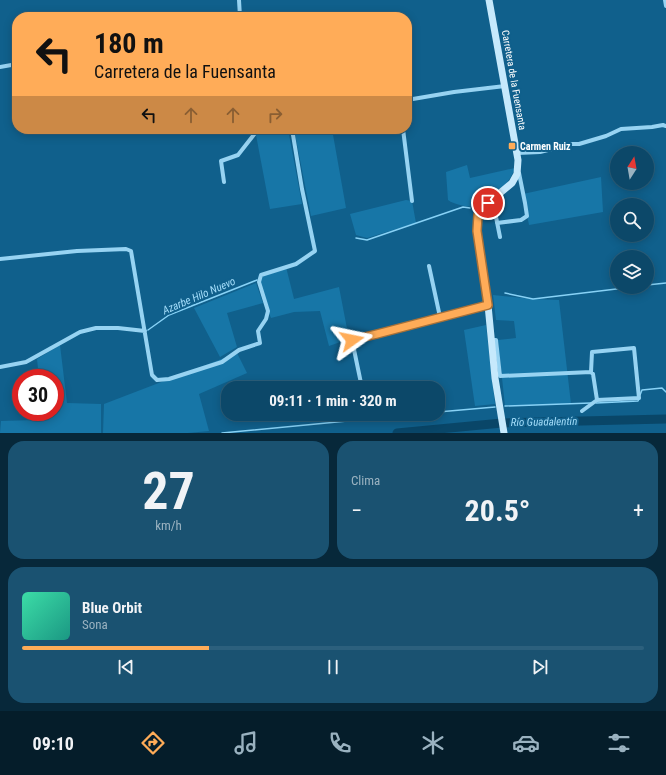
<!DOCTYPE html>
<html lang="es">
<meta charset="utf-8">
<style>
body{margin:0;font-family:"Roboto Condensed",sans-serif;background:#1a5271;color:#f1f3f6;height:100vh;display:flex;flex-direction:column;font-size:15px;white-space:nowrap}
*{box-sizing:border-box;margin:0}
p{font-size:13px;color:#9ab2c0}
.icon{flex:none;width:22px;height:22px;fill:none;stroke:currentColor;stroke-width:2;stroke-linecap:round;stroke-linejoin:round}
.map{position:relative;height:433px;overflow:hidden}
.details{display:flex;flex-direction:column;gap:8px;padding:8px;background:#07283a;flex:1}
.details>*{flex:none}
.guide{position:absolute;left:12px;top:12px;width:400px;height:122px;border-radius:16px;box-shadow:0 2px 10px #0003,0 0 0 1px #2c607d;background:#ffac58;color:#111;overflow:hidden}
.needle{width:26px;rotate:11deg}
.tools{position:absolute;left:610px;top:146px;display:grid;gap:8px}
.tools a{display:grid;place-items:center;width:44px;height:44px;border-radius:50%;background:#0c4869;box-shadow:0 2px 10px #0003,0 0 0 1px #2c607d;font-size:20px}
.speed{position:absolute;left:12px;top:369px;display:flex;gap:8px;font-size:20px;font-weight:700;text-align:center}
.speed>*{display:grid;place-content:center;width:52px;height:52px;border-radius:50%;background:#0c4869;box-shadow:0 2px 10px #0003,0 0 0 1px #2c607d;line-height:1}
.speed .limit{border:6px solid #d22;background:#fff;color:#111}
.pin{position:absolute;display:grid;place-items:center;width:34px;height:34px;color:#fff;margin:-17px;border:2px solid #fff;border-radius:50%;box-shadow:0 1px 4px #0007}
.me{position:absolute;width:44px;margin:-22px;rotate:78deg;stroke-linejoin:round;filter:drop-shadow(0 0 3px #0008)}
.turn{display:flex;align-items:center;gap:14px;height:84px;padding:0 16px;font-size:18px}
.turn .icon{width:52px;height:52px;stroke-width:2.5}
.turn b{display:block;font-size:28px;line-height:34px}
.lanes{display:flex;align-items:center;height:38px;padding:0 16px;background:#0003;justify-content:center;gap:20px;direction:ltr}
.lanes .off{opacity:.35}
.big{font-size:30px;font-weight:700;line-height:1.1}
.details .widget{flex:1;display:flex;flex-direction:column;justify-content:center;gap:6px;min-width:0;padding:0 14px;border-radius:16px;background:#1a5271}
.details .dial{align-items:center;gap:0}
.dial b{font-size:52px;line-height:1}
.song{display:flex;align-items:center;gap:12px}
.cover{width:48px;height:48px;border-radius:6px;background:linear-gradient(135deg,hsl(160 70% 55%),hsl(170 70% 35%))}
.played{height:4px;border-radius:2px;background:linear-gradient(90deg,#ffac58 30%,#2c607d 30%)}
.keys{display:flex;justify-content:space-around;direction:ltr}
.heat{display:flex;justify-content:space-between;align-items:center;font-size:22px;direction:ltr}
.details .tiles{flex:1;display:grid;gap:8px;grid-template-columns:1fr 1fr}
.widget:last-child{grid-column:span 2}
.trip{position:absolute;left:221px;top:381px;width:224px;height:40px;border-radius:16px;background:#0c4869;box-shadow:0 2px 10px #0003,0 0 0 1px #2c607d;font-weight:700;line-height:40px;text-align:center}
.dock{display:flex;height:64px;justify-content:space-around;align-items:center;background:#051d2a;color:#9ab2c0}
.dock .icon{width:28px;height:28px}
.dock .on{color:#ffac58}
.dock b{font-size:18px;color:#f1f3f6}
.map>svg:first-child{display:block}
.green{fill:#1776a7}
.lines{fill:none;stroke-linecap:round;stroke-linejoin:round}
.stream{stroke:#88d2f6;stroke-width:1.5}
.river{stroke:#094668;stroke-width:9}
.minor{stroke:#97d3f2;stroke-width:4}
.secondary{stroke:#c6e9fc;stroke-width:7}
.route-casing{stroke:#a67039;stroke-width:10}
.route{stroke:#ffac58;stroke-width:7}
.poi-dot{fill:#ffac58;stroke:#10608c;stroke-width:1.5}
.labels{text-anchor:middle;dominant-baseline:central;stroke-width:4;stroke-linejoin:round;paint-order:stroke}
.street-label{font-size:10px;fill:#fff;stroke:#10608c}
.poi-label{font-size:10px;font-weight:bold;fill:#fff;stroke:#10608c;text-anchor:start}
.water-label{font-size:11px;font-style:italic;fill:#a3ddfa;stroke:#10608c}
</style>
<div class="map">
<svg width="666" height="433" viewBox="0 0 666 433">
<rect width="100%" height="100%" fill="#10608c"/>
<!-- green -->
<path class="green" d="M288,129L302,204L270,209L256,135Z
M294,129H332L346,208L311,216Z
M467,165L470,178L515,168C508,188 492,195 476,208C468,206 454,205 448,200L446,172Z
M601,177L603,212L529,225L523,194Z
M406,200L412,201L416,223L367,238L356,235L350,214Z
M286,267L294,299L339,287L349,339L329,346L320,311L294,312L271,318L268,311L259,282L261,275Z
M256,283L263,303L227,313L237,347L220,357L194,308Z
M493,295L533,299L559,300L571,404L505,406L498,340L516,338L514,321L496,320Z
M486,325L495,404L475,406L464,330Z
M60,345L67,403L101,404V433H0L1,421L35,420L34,412H55V378H39L37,359Z
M237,353L247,373L199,394L209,431L188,433H103L104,404Z"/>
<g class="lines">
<!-- stream -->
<path class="stream" d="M356,238L367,240L463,207L470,208
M647,285L666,283
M505,293L533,299L633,287
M148,330L169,315L257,280
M640,395L642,390L662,388L666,392
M596,403L638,401L639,399
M505,406L591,403
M438,412L495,407
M222,433L420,414"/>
<!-- river -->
<path class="river" d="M397,433L502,423L666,419"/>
<!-- minor -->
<path class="minor" d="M239,0L240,17
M665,0L666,6
M0,67L17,64
M407,100L454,92L505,86
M255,129L256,132L270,129
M403,129L412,201
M517,153L540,152L560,147L565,144H579L606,136L621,129L652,127L663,125L666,126
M224,182L221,161L238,155L256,132
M488,203L496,217L500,237
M497,223L521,220L527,216L525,203L519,173
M0,259L77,251L126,249L131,251L152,375L157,380L169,379L222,362L239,350L260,343L258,331L266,319L268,311L259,282L261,275L296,264L315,251L302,189L292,129
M429,266L440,317
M492,340H496L500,376L591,372L593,374L597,400L582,411
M0,367L26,362L80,332L96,328H118L145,331
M591,372L592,352L634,348L639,398L597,400
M362,388L352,340L377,334L488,305"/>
<!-- secondary -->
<path class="secondary" d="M489,0L518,160L517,174L512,183L488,203L478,215L477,231L488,305L495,378L504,433"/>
</g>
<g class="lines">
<defs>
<path id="route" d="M352,340L377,334L488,305L477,231L478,215L488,203"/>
</defs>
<!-- route casing -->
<use href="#route" class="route-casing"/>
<!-- route -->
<use href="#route" class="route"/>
</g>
<!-- markers -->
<rect class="poi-dot" x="508" y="142" width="8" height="8" rx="2"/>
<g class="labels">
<!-- street labels -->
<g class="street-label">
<text transform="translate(514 80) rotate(80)">Carretera de la Fuensanta</text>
</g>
<!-- poi labels -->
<g class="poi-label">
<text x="520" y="146">Carmen Ruiz</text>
</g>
<!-- water labels -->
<g class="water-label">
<text transform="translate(199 296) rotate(-23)">Azarbe Hilo Nuevo</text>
<text transform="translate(544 422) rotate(-1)">Río Guadalentín</text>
</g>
</g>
</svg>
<div class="tools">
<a><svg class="needle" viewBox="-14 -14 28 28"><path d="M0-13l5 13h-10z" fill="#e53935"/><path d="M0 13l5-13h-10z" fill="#9ab2c0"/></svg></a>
<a><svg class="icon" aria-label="search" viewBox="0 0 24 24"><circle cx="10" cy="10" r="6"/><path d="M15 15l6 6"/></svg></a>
<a><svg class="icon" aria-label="layers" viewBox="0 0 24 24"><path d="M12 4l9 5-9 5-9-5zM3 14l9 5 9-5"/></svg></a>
</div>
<div class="speed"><div class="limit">30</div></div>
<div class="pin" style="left:488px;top:203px;background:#d93025"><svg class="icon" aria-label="arrive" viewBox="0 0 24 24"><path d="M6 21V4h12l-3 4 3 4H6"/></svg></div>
<svg class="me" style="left:352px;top:340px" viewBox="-20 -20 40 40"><path d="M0-17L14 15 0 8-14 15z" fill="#ffac58" stroke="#fff" stroke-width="4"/></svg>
<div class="trip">09:11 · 1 min · 320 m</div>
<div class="guide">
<div class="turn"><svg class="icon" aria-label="left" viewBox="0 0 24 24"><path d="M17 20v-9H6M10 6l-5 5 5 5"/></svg><div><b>180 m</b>Carretera de la Fuensanta</div></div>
<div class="lanes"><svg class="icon" aria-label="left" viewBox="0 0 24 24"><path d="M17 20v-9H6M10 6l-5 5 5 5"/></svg><svg class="icon off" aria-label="ahead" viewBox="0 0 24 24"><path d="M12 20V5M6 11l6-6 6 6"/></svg><svg class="icon off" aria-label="ahead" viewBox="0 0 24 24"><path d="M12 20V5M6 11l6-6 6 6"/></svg><svg class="icon off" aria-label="right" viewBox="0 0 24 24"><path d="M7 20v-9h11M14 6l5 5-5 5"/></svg></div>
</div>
</div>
<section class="details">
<div class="tiles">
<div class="widget dial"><b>27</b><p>km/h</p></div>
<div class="widget"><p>Clima</p>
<div class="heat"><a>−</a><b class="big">20.5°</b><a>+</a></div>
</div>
<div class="widget">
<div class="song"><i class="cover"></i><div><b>Blue Orbit</b><p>Sona</p></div></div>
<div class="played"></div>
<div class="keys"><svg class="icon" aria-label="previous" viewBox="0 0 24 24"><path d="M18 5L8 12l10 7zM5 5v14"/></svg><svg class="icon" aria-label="pause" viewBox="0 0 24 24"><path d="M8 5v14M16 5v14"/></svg><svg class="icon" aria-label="next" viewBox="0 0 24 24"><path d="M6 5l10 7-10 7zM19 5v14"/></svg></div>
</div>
</div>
</section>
<nav class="dock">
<b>09:10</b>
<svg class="icon on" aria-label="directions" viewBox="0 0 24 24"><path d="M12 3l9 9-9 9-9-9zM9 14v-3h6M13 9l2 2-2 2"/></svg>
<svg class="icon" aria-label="music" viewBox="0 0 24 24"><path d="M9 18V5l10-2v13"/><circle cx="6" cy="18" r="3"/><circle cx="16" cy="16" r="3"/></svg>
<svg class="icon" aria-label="phone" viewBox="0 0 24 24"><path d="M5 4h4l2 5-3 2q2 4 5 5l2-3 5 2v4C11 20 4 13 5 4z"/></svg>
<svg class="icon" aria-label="climate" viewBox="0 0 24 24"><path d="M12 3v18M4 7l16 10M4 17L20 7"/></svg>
<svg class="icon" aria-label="car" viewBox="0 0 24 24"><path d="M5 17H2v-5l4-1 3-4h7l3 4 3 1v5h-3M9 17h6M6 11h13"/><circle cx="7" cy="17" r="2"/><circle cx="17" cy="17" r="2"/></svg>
<svg class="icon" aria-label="filters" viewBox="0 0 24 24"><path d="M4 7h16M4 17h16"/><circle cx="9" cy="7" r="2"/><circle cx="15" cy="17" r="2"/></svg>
</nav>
